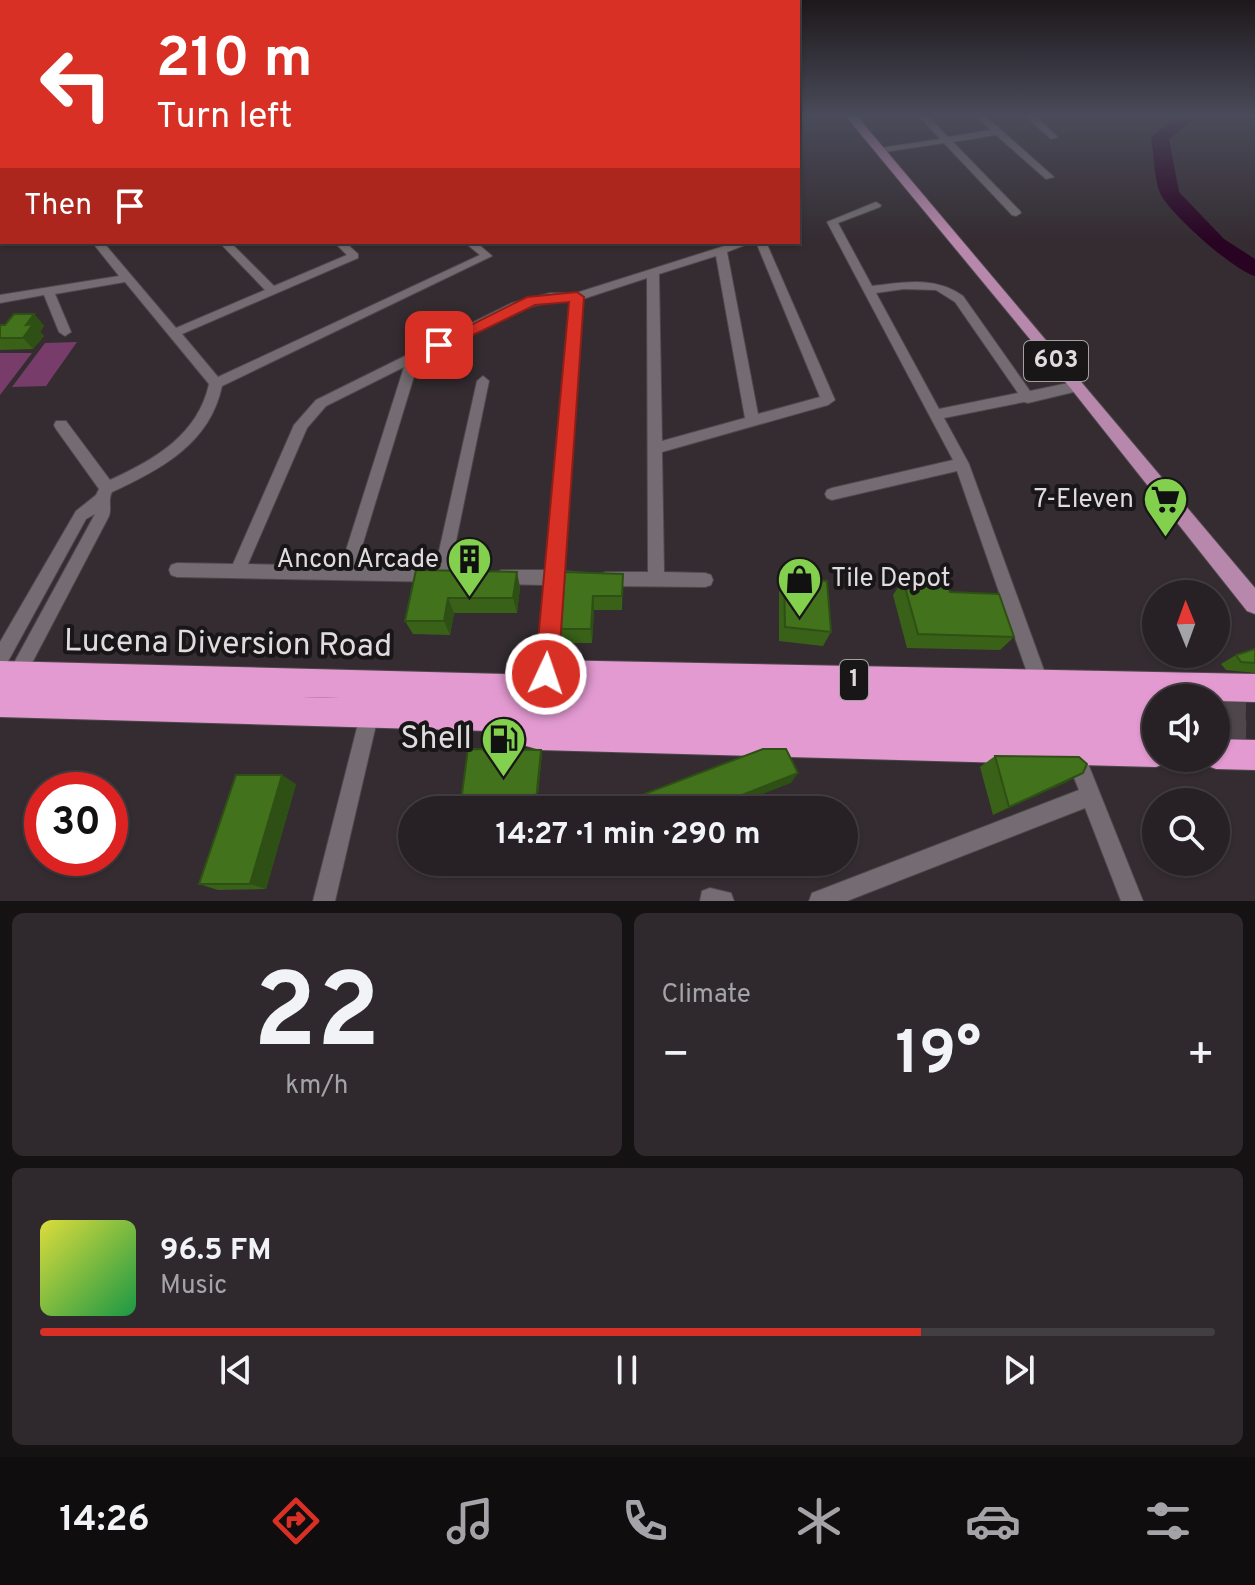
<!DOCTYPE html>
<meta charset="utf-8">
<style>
body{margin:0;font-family:Overpass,sans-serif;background:#2f292d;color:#f1f3f6;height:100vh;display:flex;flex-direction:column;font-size:30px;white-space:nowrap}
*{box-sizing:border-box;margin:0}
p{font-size:26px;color:#a4a3a7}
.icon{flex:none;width:44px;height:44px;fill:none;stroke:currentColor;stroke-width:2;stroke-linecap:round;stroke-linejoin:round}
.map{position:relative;height:901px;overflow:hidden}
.sheet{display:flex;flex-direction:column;gap:12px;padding:12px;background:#151214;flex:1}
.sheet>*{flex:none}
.guide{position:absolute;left:0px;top:0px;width:800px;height:244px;box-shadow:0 2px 6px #0004,0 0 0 2px #433e42;background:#d93025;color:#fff;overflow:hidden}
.needle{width:52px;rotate:359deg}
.fabs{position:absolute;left:1142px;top:580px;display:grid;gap:16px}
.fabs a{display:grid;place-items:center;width:88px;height:88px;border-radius:50%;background:#272125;box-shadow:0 2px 6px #0004,0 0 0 2px #433e42;font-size:40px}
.speed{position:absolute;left:24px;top:772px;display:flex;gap:16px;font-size:40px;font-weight:700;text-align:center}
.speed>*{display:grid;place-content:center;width:104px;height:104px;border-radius:50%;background:#272125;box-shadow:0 2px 6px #0004,0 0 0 2px #433e42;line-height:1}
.speed .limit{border:12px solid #d22;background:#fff;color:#111}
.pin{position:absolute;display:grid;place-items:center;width:68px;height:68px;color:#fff;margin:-34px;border-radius:16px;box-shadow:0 4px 12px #0006}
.me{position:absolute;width:88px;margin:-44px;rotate:3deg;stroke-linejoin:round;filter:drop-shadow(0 0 6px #0008)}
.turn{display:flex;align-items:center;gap:28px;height:168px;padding:0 24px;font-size:36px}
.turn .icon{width:104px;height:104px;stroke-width:2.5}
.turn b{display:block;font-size:56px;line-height:68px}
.then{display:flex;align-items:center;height:76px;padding:0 24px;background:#0003;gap:16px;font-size:30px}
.big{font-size:60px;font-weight:700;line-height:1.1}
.sheet .widget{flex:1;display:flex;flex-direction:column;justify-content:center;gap:12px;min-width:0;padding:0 28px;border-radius:12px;background:#2f292d}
.sheet .dial{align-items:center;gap:0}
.dial b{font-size:104px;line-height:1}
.song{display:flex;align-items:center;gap:24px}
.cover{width:96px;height:96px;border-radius:12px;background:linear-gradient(135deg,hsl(60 70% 55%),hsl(140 70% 35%))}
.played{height:8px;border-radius:4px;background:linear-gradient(90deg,#d93025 75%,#433e42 75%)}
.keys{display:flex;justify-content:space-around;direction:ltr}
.heat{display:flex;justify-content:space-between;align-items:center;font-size:44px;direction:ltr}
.sheet .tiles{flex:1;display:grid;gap:12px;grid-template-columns:1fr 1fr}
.widget:last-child{grid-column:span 2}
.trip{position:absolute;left:398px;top:796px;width:460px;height:80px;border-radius:40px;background:#272125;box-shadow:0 2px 6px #0004,0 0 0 2px #433e42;font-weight:700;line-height:80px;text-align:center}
.dock{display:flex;height:128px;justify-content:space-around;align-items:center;background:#100d0f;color:#a4a3a7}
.dock .icon{width:56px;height:56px}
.dock .on{color:#d93025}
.dock b{font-size:36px;color:#f1f3f6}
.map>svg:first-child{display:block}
.green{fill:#773c6a}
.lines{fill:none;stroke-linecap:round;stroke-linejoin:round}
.river{fill:#290322;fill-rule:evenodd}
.highway-tunnel{stroke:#4e464b;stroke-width:30;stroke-dasharray:30 15;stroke-linecap:butt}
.minor-casing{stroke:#4e484c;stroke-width:2}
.major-casing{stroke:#4e484c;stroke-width:2}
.highway-casing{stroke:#4e484c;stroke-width:2}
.minor{fill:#746c72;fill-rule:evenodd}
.major{fill:#b788ab;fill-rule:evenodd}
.highway{fill:#e39ad1;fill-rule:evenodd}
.wall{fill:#396218}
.shaded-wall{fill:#2e5014}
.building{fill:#42721c;stroke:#2e5014;stroke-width:2}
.route{fill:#d93025;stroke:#8d1f18;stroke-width:2}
.labels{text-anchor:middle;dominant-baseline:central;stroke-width:8;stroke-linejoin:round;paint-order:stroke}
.shield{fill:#191618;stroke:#a4a0a3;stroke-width:2}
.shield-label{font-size:24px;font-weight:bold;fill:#dfdbde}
.poi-label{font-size:26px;fill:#dfdbde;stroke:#191618;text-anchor:end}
.near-street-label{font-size:32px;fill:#dfdbde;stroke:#191618}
.near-poi-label{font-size:32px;fill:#dfdbde;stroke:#191618;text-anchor:end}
</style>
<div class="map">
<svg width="1255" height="901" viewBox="0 0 1255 901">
<rect width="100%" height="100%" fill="#342c31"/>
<!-- green -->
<path class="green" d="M77,342L46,386L12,387L45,343Z
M0,353H32L0,395Z"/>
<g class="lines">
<!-- river -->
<path class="river" d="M1179,115H1199L1169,139L1179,192L1224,239L1255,259V276C1233,270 1170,214 1160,193C1154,178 1154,154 1151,137Z"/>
<!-- highway-tunnel -->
<path class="highway-tunnel" d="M1216,707L1255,708
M1216,735L1255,736"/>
<defs>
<path id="minor" d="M918,115H927L948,137L991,130L975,115H984L1054,177L1046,179L996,135L953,142L1020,211L1021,213L1016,216L1012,215L944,143L877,153L875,151L880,148L940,139Z
M1024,115H1034L1058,137L1051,139Z
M0,142H2V148H0Z
M2,167V174L0,175V168Z
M876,202L881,205L880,207L838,223L872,286C905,282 935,276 963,296L1030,391L1078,381L1084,386L1078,391L1028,403L1024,402L944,418L969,464L1049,684L1046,690L1040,693L1034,690L1031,684L957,471L832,500L827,498L825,494L827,490L832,488L953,460L827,222ZM904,289L936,290L955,302L1018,393L939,409L876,293Z
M92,242H103L176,328L265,290L219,242H230L274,286L347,255L334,242H345L358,254V258L182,334L218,377L480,255L464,242H476L492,256L222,386C210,443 162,469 112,492C107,501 113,510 108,518L22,682L16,685L10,682L7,676L10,670L95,514L86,519L6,665L0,667V642L76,511L96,495L99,489L56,429L54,425L56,421H66L110,480C154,460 198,435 209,384L125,282L55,294L71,332L65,336L59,332L44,295L0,303V295L119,276Z
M737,242H753L727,252L758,414L820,397L756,242H766L835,400L828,405L662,452L664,572L705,573L711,575L713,580L711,585L705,587L606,586L600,584L598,579L600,574L606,572H648L647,278L583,299L562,571L587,573L589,578L587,583L561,585L555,674L552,680L546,683L540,680L537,674L545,585L502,584L496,582L494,577L496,572L502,570H547L571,301C516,301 467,336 419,360L356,566L435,569L477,381L483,376L489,381L448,580L442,582L177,577L171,575L169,570L171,565L177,563L233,564L294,425L316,400L512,303L550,293H576ZM716,256L745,418L662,441L659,274ZM404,367L341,566L248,564L307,428L326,406Z
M370,703L376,706L379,712L335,901H313L361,712L364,706Z
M1076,748L1083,751L1143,901H1121L1085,808L847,901H809L812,893L820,890L1079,790L1066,758L1069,751Z
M710,888L731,893L734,901H700L702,891Z"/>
<path id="major" d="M845,115H856L1255,588V614L1247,611L1072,390Z"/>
<path id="highway" d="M546,660L1255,674V702L1216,701V698H1156L1153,715L1144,719H1156V758H1168L1167,763L1156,767L540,750L492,736L489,731L0,717V689L340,698L0,689V661L505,674L507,668Z
M1216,739L1255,740V770L1216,769L1205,765L1203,758H1216Z"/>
</defs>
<!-- minor casing -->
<use href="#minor" class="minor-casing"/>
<!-- major casing -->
<use href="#major" class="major-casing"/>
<!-- highway casing -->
<use href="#highway" class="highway-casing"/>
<!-- minor -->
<use href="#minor" class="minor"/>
<!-- major -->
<use href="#major" class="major"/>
<!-- highway -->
<use href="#highway" class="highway"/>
</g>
<!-- wall -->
<path class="wall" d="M34,314L44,326L40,332L44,336L33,349L0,350V325H5Z
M416,570L520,587L517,613H454L450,635L413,634L405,621Z
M565,572L623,574L622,610H594L592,643H563L561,629Z
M784,577L831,632L823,646L779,641V592Z
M903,580L950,592L1014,637L1000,650L907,648L893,595Z
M1255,649V673L1226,670L1221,664L1236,655Z
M542,753L537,804H463L461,801Z
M995,756L1083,773L993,815L980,767Z
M296,784L266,889L218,890L199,884Z"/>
<!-- shaded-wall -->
<path class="shaded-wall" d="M34,314L44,326L40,332L44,336L33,349L23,338L26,325Z
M517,572L520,587L517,613L513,598Z
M593,596L594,610L592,643L591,629Z
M448,598L454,613L450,635L444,621Z
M541,750L542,753L537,804L536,801Z
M798,773L791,783L722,810H704Z
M1083,773L1065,783L993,815L1009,807Z
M282,775L296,784L266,889L250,884Z"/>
<!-- building -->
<path class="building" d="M14,314H34L26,325L33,324L23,338H0V325H5Z
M416,570L517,572L513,598H448L444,621H405Z
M565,572L623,574L622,596H593L591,629H561Z
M784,577L827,581L831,632L785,627Z
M903,580H946L950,592L999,594L1014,637L918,634Z
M1255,649V663L1241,662L1236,655Z
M468,749L541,750L536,801H461Z
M763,749H786L798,773L704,810H634L631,799Z
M995,756L1079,757L1087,764L1083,773L1009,807Z
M236,775H282L250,884H199Z"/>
<!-- sky -->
<linearGradient id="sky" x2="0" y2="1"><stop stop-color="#1d181b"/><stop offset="0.48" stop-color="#4a4b5a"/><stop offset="1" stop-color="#4a4b5a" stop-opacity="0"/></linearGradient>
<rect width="1255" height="241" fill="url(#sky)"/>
<!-- route -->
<path class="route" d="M577,292L584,297L558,674L554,682L546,685L538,682L535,674L569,302L535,305L444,349L439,350L431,345L527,297Z"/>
<!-- icons -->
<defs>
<symbol id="supermarket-pin" viewBox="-11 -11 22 30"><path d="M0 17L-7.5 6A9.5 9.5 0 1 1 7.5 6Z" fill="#83d04e" stroke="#191618"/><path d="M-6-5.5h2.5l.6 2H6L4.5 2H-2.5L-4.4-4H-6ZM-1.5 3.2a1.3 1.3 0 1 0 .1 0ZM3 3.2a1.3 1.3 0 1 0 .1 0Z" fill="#111"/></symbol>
<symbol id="building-pin" viewBox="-11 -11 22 30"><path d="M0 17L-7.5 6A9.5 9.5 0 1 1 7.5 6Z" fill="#83d04e" stroke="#191618"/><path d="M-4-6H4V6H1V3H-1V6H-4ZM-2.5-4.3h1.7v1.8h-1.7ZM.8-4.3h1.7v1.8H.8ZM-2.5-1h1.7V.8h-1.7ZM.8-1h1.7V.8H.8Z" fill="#111"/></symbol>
<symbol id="shop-pin" viewBox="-11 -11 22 30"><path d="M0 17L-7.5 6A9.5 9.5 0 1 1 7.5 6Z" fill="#83d04e" stroke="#191618"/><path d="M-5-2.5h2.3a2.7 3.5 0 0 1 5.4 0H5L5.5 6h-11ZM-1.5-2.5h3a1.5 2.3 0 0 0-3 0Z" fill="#111"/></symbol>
<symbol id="fuel-pin" viewBox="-11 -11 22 30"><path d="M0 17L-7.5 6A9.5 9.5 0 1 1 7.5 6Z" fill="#83d04e" stroke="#191618"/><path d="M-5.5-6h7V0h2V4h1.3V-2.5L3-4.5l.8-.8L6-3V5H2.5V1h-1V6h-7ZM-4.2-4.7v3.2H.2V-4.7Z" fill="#111"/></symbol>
</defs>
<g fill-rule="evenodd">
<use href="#supermarket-pin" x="1140" y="474" width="51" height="69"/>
<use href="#building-pin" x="444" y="534" width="51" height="69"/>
<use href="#shop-pin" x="774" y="554" width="51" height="69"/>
<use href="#fuel-pin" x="478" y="714" width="51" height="69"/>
</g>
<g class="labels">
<!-- shield labels -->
<g class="shield">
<rect x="1024" y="341" width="64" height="40" rx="6"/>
<rect x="840" y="660" width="28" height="40" rx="6"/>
</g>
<g class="shield-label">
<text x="1056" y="361">603</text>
<text x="854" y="680">1</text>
</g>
<!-- poi labels -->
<g class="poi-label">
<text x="1134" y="500">7-Eleven</text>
<text x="439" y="560">Ancon Arcade</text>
<text x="831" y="579" text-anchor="start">Tile Depot</text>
</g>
<!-- near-street labels -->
<g class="near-street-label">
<text transform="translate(228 645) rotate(1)">Lucena Diversion Road</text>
</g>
<!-- near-poi labels -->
<g class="near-poi-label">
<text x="472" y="740">Shell</text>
</g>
</g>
</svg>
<div class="fabs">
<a><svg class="needle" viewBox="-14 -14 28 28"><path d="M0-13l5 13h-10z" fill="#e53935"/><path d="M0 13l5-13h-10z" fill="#a4a3a7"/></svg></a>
<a><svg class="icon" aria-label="sound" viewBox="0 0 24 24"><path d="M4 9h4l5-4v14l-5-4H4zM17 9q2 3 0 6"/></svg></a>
<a><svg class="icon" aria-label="search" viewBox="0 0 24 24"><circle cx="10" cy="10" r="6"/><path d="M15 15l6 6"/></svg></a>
</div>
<div class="speed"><div class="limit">30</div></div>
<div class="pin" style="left:439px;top:345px;background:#d93025"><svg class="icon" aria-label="arrive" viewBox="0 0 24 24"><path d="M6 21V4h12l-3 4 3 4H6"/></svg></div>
<svg class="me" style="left:546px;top:674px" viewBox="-20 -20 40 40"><circle r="17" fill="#d93025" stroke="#fff" stroke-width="3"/><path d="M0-11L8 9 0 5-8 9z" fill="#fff"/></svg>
<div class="trip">14:27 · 1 min · 290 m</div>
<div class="guide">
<div class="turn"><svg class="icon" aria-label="left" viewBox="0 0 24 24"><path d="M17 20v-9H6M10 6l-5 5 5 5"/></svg><div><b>210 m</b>Turn left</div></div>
<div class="then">Then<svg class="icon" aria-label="arrive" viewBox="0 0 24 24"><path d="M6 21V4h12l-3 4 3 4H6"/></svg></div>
</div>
</div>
<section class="sheet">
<div class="tiles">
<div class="widget dial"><b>22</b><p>km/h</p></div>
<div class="widget"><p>Climate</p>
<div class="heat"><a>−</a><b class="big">19°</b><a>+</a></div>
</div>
<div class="widget">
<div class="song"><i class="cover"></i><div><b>96.5 FM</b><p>Music</p></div></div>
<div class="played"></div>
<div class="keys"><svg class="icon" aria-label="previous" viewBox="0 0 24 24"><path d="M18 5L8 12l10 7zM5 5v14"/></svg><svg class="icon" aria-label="pause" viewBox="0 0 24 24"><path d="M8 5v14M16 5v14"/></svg><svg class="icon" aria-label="next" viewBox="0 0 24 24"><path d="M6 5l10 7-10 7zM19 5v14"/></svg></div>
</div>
</div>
</section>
<nav class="dock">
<b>14:26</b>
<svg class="icon on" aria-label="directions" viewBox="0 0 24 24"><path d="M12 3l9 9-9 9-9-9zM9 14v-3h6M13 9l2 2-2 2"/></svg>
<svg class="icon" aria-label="music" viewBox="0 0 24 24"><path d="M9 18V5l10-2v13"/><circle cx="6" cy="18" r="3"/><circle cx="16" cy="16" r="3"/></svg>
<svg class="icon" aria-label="phone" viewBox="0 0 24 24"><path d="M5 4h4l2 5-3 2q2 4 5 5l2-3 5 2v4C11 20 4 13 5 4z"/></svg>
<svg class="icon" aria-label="climate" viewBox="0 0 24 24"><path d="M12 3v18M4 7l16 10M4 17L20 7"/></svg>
<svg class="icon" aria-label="car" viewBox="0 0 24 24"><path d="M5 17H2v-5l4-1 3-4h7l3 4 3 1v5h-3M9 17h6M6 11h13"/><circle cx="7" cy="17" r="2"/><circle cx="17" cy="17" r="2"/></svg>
<svg class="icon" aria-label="filters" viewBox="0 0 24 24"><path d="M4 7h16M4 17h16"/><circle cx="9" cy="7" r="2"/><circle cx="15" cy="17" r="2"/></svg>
</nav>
